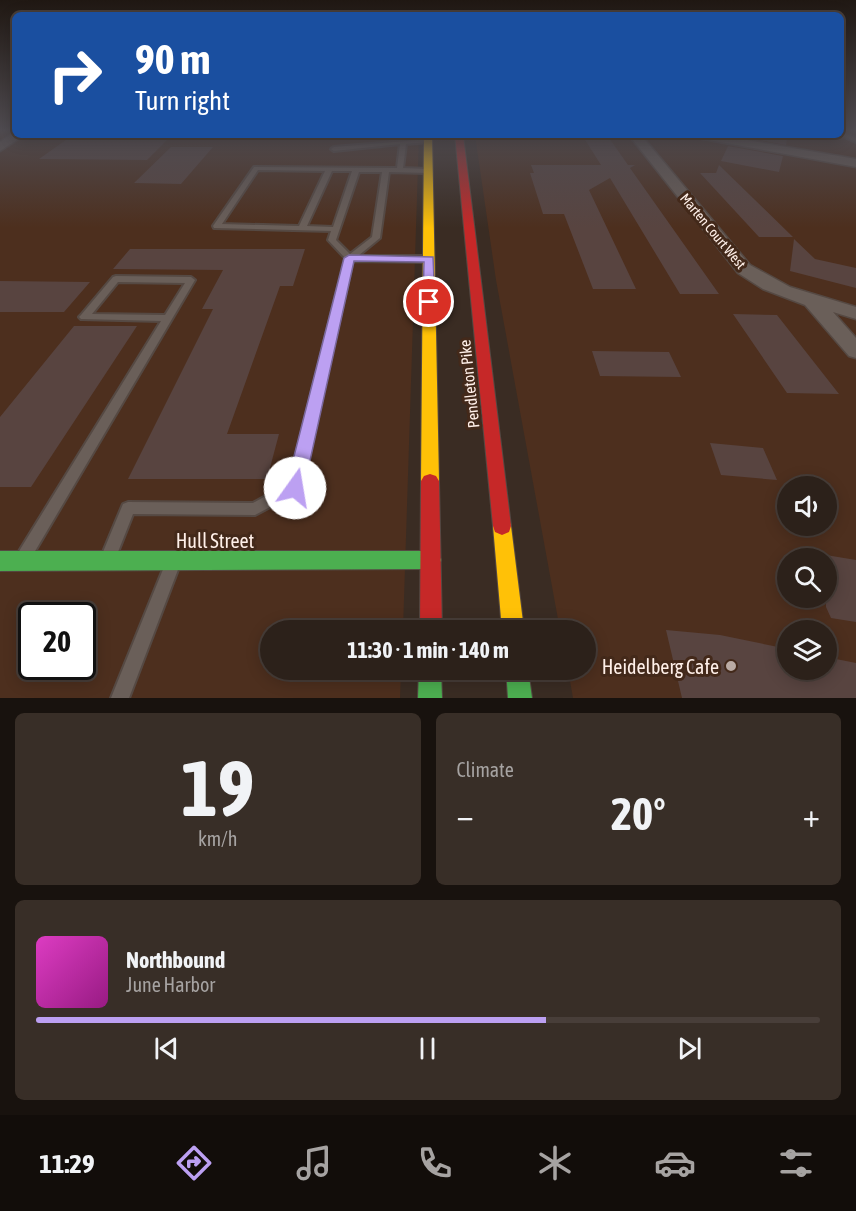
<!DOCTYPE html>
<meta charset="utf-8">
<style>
body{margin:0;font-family:"Asap Condensed",sans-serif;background:#382e27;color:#f1f3f6;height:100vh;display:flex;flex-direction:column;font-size:22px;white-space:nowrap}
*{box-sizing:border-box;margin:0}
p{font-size:20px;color:#a6a3a2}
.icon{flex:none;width:33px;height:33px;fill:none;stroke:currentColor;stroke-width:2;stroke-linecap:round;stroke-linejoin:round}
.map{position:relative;height:698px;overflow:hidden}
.details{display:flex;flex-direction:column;gap:15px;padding:15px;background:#18120e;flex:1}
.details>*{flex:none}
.top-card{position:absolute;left:12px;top:12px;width:832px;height:126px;border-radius:9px;box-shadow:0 3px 15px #0003,0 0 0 2px #483e39;background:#1a4fa0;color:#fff;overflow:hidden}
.tools{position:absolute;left:777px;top:476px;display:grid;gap:12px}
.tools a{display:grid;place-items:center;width:60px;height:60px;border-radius:50%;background:#2c211a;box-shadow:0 3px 15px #0003,0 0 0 2px #483e39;font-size:30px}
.speed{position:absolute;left:18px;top:602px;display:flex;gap:12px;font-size:30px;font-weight:700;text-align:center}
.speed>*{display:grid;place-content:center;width:78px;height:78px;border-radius:50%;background:#2c211a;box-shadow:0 3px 15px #0003,0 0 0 2px #483e39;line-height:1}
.speed .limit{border:3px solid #111;border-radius:9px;background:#fff;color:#111}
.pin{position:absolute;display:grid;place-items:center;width:51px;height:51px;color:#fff;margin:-26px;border:3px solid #fff;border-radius:50%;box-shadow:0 2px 6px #0007}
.me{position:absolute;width:66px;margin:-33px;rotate:13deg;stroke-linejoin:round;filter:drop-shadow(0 0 4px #0008)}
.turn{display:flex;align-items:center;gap:21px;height:126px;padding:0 24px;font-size:27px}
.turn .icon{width:78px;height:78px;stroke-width:2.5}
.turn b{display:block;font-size:42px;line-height:51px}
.big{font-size:45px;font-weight:700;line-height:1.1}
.details .widget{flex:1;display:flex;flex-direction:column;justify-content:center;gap:9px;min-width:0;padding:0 21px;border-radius:9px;background:#382e27}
.details .dial{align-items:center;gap:0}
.dial b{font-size:78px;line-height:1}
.song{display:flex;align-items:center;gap:18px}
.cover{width:72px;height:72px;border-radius:9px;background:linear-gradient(135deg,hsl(310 70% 55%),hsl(310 70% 35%))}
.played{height:6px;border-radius:3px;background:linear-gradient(90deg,#bca0f2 65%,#483e39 65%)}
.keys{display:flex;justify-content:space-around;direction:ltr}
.heat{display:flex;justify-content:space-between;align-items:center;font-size:33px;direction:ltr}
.details .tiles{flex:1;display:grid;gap:15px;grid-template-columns:1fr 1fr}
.widget:last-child{grid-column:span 2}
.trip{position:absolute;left:260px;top:620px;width:336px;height:60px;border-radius:30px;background:#2c211a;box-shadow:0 3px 15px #0003,0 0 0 2px #483e39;font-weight:700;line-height:60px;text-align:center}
.tab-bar{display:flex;height:96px;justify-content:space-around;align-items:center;background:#120d0a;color:#a6a3a2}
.tab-bar .icon{width:42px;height:42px}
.tab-bar .current{color:#bca0f2}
.tab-bar b{font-size:27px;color:#f1f3f6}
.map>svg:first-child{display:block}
.built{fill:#4d2f1e;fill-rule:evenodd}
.building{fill:#584440}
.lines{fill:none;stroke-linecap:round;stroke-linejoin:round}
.lane-casing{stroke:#554943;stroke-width:4}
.street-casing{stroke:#554943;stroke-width:3}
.fast-casing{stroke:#554943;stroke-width:2}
.slow-casing{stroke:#554943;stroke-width:2}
.jam-casing{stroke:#554943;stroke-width:2}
.lane{fill:#6a5f59;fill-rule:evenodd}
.street{fill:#6a5f59;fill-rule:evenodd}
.fast{fill:#4caf50;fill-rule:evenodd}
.slow{fill:#ffc107;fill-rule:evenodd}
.jam{fill:#c62828;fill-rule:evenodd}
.route{fill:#bca0f2;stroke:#7a689d;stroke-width:1.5}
.poi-dot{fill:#baaba4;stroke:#43291a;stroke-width:2}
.labels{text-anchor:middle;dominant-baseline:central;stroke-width:6;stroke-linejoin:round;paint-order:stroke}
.far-street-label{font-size:14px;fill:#fff0e9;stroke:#43291a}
.street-label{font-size:16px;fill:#fff0e9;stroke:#43291a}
.near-street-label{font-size:20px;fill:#fff0e9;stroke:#43291a}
.near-poi-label{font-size:20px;fill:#fff0e9;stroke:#43291a;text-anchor:end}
</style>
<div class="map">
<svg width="856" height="698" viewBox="0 0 856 698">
<rect width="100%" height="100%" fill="#3a2c23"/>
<!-- built -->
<path class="built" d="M0,131H15V135H419L403,630H270V669H401L400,698H0ZM32,615H82V666H32Z
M842,131H856V698H573L568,669H585V630H560L496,280L475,135H842ZM788,486H826V525H788ZM788,558H826V597H788ZM788,630H826V669H788Z"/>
<!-- building -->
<path class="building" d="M73,135H172L147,160L39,159Z
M582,135H607L628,165H635L630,168L719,294H680L610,178L589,190L636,289H593L564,214H543L530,173H534L531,165H601Z
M733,135H788L786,145Z
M728,146L783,156L779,172L721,161Z
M171,147H213L181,184L134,183Z
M719,165L793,237H759L700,173H716Z
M794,239L815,259L856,268V288L790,271Z
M130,249H305L293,286H280L227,434H279L267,479H128L213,309H202L223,270L113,269Z
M0,281L90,282L64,312H0Z
M733,314L777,315L839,394L787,393Z
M74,326H137L31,487H0V417Z
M592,351L669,352L681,377L600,376Z
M710,443L763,448L777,480L721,475Z
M826,555L856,560V622L831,618L826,607Z
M666,630L720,635L788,649V669H826V657L856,663V698H682Z"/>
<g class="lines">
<defs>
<path id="lane" d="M842,132L856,138V142L840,135Z
M430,139L431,140L428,142L406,144L403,168L428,169L431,171L428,173L389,172L380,238L358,256H429L433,259L429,262L353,261L300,491L255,515L133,514L116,557L111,559L106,557L103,552L123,504L128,502L253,503L289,483L345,258L328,240L331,231L214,228L213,226L254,167L397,168L400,144L334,151L331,149L334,147ZM258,170L325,171L299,226L222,224ZM332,171H352L333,227L307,226ZM359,172H382L372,237L350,254L336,240Z
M116,276L191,277L195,280L31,558L26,560L21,558L18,553L21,548L161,321L81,319L79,317L81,315L113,277ZM118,282L185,283L165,315L92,314Z
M171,559L176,562L179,567L129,698H111L166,562Z"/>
<path id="street" d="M15,132V135H24L0,151V142Z
M629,135H641L750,265L790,287L856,307V319L833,312L856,338V358L849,356L805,305L763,289L738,273Z
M692,135H718L856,159V167L698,138Z"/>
<path id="fast" d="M0,551H431L438,553L441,560L438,567L431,569L0,571Z
M419,669H441L442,698H418Z
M506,669H528L532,698H508Z"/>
<path id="slow" d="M424,135H432L439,481L436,486L430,488L424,486L421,481Z
M502,517L509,520L511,526L524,630H502L493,526L495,520Z"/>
<path id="jam" d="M455,135H463L511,526L509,532L502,535L495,532L493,526Z
M430,474L436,476L439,481L442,630H420L421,481L424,476Z"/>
</defs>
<!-- lane casing -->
<use href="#lane" class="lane-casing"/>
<!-- street casing -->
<use href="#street" class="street-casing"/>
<!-- fast casing -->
<use href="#fast" class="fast-casing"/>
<!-- slow casing -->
<use href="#slow" class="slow-casing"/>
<!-- jam casing -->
<use href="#jam" class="jam-casing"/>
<!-- lane -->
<use href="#lane" class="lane"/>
<!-- street -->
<use href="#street" class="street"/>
<!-- fast -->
<use href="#fast" class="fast"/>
<!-- slow -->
<use href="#slow" class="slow"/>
<!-- jam -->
<use href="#jam" class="jam"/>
</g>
<!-- sky -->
<linearGradient id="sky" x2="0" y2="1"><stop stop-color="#201813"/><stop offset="0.57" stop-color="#4f4b50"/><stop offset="1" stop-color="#4f4b50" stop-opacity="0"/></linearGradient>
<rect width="856" height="228" fill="url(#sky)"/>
<!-- route -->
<path class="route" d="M349,255L433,257L435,302L429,306L423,302L424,262L354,261L304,488L301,493L295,495L289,493L286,488L344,258Z"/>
<!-- markers -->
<circle class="poi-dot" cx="731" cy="666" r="6"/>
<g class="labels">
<!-- far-street labels -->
<g class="far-street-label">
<text transform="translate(713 231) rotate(50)">Marten Court West</text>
</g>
<!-- street labels -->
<g class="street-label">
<text transform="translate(469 384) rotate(-96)">Pendleton Pike</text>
</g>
<!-- near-street labels -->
<g class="near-street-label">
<text x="215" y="540">Hull Street</text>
</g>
<!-- near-poi labels -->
<g class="near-poi-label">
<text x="719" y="666">Heidelberg Cafe</text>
</g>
</g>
</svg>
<div class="tools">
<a><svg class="icon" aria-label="sound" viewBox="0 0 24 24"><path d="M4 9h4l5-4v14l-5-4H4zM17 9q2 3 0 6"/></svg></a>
<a><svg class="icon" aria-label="search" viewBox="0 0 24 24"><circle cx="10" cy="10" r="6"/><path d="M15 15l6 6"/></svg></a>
<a><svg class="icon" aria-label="layers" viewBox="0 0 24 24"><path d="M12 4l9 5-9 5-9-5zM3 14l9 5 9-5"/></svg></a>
</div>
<div class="speed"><div class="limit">20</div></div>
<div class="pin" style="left:429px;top:302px;background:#d93025"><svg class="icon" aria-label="arrive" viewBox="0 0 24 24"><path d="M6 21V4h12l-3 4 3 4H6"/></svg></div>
<svg class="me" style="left:295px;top:488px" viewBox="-20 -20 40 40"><circle r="19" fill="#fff"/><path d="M0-13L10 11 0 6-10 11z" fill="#bca0f2"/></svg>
<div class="trip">11:30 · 1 min · 140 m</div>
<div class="top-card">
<div class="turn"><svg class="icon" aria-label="right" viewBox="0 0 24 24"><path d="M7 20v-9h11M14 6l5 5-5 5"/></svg><div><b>90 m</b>Turn right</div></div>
</div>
</div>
<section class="details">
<div class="tiles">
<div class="widget dial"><b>19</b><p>km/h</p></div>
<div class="widget"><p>Climate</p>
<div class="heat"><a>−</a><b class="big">20°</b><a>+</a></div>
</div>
<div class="widget">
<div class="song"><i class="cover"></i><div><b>Northbound</b><p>June Harbor</p></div></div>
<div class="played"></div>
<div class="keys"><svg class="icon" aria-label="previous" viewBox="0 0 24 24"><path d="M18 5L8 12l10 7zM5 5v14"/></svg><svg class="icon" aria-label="pause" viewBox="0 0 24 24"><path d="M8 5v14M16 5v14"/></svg><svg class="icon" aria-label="next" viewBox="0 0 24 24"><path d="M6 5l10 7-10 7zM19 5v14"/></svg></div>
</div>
</div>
</section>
<nav class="tab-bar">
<b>11:29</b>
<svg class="icon current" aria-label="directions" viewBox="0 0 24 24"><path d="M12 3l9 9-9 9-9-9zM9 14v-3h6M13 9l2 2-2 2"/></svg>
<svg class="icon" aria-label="music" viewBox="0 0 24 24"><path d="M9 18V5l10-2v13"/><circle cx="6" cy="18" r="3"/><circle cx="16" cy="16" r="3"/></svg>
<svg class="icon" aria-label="phone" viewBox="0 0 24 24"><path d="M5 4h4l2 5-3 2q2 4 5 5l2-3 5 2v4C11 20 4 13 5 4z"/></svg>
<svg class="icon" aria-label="climate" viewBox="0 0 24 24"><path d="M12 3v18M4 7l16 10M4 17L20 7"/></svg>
<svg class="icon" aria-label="car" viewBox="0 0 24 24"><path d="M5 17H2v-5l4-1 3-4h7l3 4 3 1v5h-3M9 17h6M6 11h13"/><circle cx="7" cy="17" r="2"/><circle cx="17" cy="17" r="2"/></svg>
<svg class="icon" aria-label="filters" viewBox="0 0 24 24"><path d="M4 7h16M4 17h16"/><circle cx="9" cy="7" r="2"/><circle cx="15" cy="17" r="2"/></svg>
</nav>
